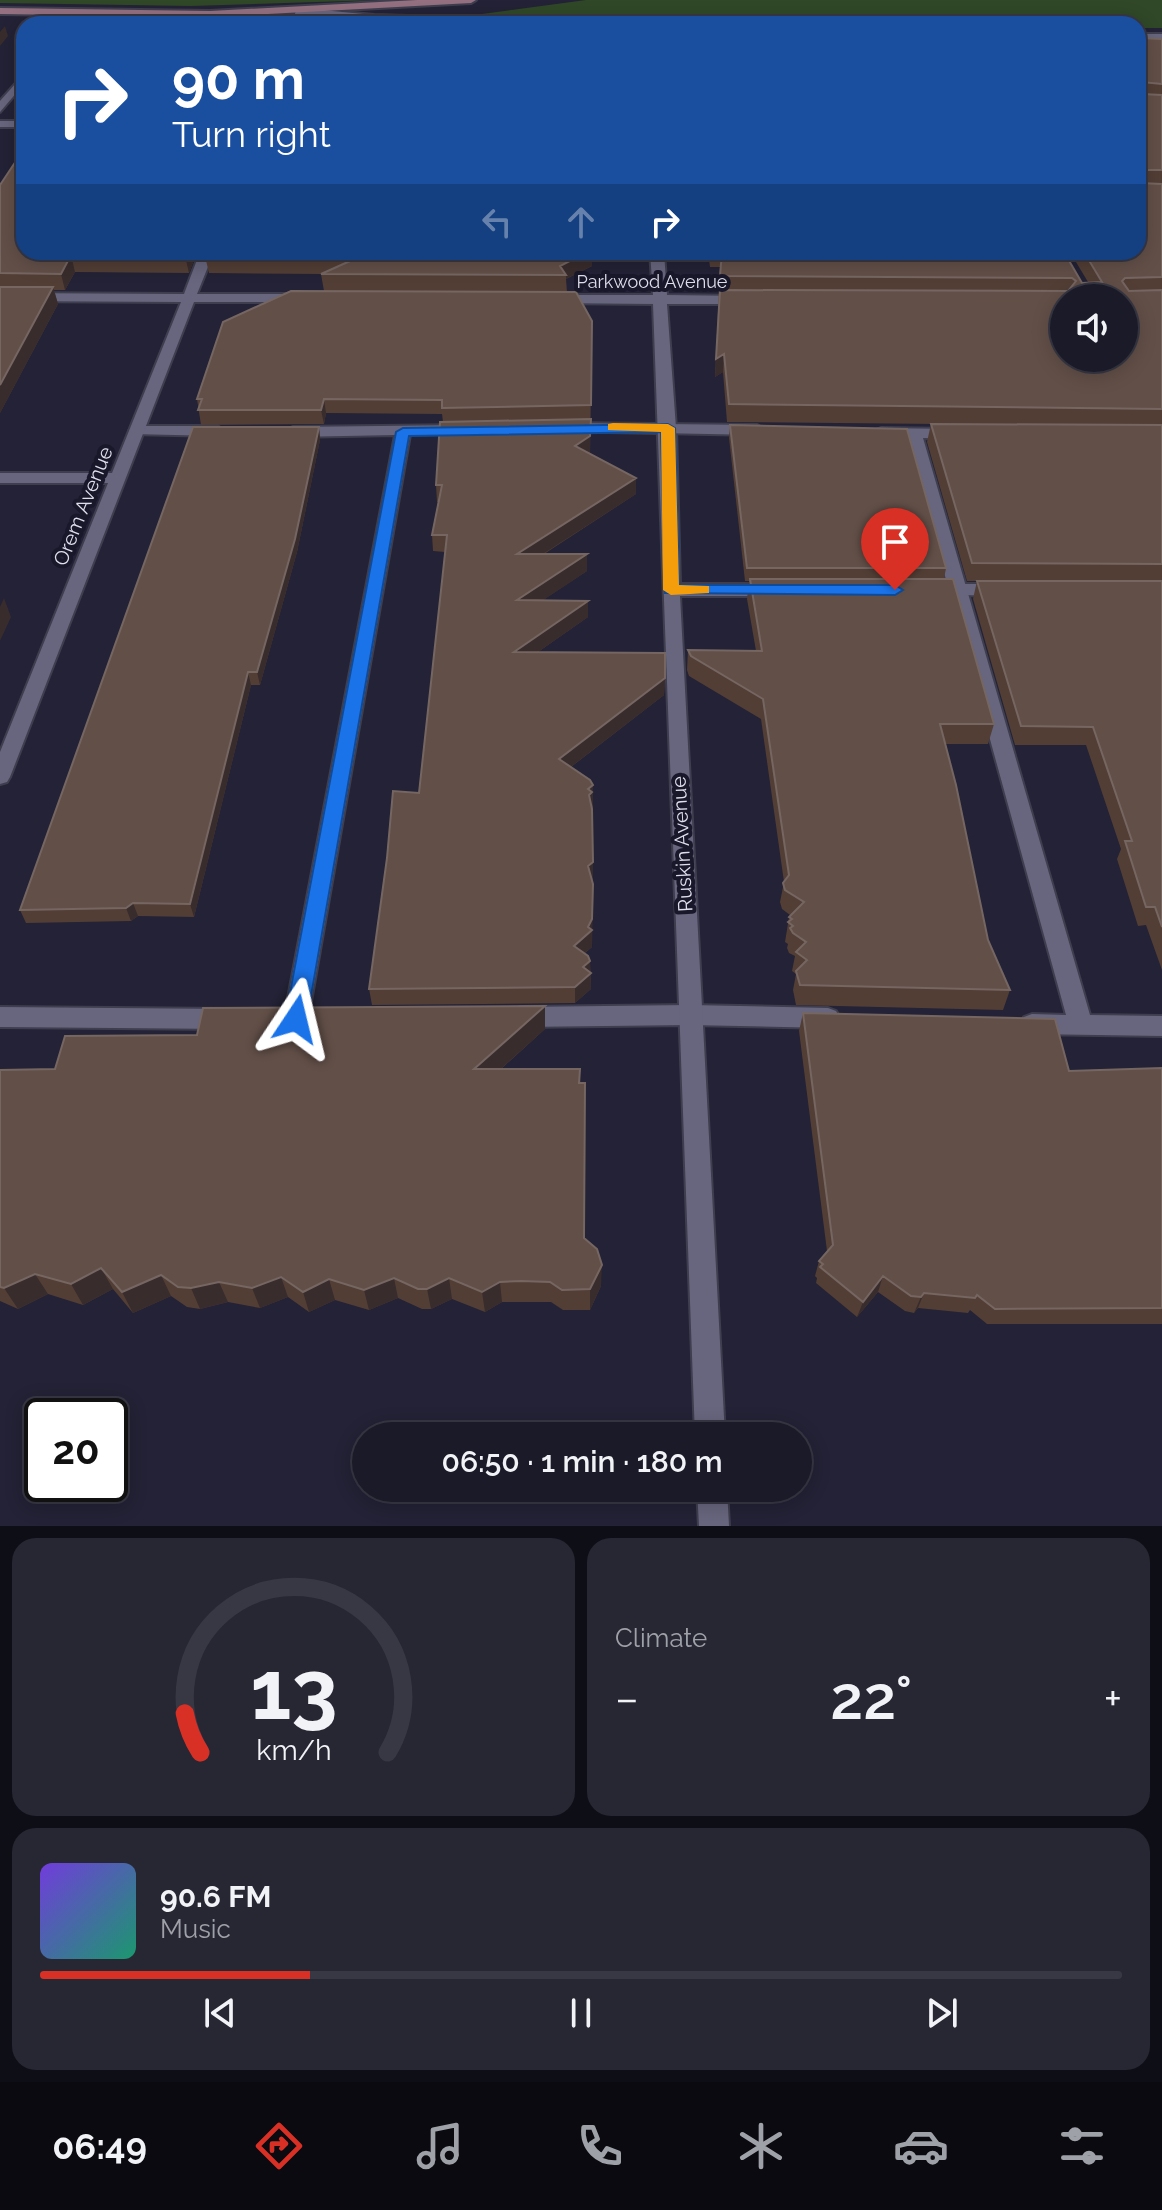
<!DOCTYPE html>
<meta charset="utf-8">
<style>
body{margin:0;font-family:Raleway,sans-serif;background:#272734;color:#f1f3f6;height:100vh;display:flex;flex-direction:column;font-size:30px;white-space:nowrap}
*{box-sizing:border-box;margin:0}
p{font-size:26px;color:#9fa1a8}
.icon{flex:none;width:44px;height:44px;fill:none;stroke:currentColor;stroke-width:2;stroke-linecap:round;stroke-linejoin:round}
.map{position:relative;height:1526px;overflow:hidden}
.sheet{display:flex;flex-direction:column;gap:12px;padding:12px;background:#0e0e16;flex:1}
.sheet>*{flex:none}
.hud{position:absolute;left:16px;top:16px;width:1130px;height:244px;border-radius:24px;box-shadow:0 4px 20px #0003,0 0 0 2px #383845;background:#1a4fa0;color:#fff;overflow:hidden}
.fabs{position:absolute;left:1050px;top:284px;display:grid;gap:16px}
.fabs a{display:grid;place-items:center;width:88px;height:88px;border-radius:50%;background:#1a1a28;box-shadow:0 4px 20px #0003,0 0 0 2px #383845;font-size:40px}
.speed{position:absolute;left:24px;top:1398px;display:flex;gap:16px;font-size:40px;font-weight:700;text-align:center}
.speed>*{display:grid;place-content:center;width:104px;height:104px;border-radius:50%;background:#1a1a28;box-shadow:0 4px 20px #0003,0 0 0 2px #383845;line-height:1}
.speed .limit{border:4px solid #111;border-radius:12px;background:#fff;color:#111}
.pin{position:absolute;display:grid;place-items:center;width:68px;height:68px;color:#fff;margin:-82px -34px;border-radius:50% 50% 50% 0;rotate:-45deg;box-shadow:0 0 8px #0007}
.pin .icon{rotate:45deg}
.me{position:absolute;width:88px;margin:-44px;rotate:10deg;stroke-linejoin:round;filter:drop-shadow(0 0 6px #0008)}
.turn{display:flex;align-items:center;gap:28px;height:168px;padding:0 24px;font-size:36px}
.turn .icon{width:104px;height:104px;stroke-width:2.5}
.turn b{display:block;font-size:56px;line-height:68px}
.lanes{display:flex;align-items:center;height:76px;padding:0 24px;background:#0003;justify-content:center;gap:40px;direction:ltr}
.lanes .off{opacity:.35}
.big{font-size:60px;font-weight:600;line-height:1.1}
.sheet .widget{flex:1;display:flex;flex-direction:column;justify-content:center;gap:12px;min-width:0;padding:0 28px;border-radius:24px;background:#272734}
.sheet .dial{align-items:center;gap:0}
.dial svg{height:208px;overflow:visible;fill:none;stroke:#383845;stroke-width:7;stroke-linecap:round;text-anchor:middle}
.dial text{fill:#f1f3f6;stroke:none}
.song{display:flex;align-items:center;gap:24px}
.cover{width:96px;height:96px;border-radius:12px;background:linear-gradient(135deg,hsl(260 70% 55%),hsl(160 70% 35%))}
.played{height:8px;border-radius:4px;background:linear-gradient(90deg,#d93025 25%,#383845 25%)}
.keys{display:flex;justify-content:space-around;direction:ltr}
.heat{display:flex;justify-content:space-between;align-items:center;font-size:44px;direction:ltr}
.sheet .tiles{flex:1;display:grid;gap:12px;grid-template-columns:1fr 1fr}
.widget:last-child{grid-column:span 2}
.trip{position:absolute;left:352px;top:1422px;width:460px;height:80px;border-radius:40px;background:#1a1a28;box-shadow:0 4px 20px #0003,0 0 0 2px #383845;font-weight:600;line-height:80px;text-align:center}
.tabs{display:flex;height:128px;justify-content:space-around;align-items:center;background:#0a0a10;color:#9fa1a8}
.tabs .icon{width:56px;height:56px}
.tabs .on{color:#d93025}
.tabs b{font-size:36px;color:#f1f3f6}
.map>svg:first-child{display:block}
.green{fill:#304827}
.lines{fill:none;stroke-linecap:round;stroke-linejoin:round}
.service-casing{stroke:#3e3e4f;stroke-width:4}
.minor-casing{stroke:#3e3e4f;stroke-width:4}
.secondary-casing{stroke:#3e3e4f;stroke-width:4}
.service{fill:#67667e;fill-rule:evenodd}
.minor{fill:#67667e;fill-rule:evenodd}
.secondary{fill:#947080;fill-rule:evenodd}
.wall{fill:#523e35}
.shaded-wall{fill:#392c2d}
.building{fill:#624f48;stroke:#756662;stroke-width:2;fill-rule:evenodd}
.route{fill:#1a73e8;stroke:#114b97;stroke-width:2}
.slow{fill:#f59e0b}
.labels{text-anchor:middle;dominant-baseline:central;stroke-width:8;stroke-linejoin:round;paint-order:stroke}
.far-street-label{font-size:18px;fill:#dedeec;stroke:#19182b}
.street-label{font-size:20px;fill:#dedeec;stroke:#19182b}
</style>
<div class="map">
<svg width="1162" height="1526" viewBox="0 0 1162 1526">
<rect width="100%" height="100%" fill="#232236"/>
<!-- green -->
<path class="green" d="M0,0H380L191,6L0,3Z
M586,0H1162V28H1138V24H963L482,14Z"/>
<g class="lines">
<defs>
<path id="service" d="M0,121H24V127H0Z
M565,423L757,425L765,430L757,435L560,431L557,428Z
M465,425L473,430L470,433L410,435L308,1019L304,1026L296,1029L288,1026L284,1019L395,435L293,437L285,432L293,427Z
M137,426H217L225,431L217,436L132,434L129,431Z
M881,428L953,429L961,434L953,439L923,438L1090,1015L1162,1016V1036L1032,1034L1024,1031L1020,1024L1024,1017L1032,1014L1066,1015L907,438L876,436V430Z
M690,1005L828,1008L836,1011L840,1018L836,1025L828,1028L690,1025L520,1027L512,1024L508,1017L512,1010L520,1007Z
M0,1007L228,1009L236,1012L240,1019L236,1026L228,1029L0,1027Z"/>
<path id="minor" d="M301,8L374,15L507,19L512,22L374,21L305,14L301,24H291L296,11Z
M68,11L76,13L68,24H58Z
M1138,34H1162V40H1138Z
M24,74V84L0,112V101Z
M200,252H214L197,294H304L311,298L304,302H194L10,777L7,782L0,784V752L108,483H0V473H112L181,302L0,301V293L184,294Z
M650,252H664L667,295L744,296L751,300L744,304H667L676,428L680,584H775L784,590L775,596H680L725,1436H695L653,304L552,303L545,299L552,295H653Z
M931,584H999L1008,590L999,596L925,594L922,590Z
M697,1488H727L729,1526H699Z"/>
<path id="secondary" d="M417,0H476L471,3L210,17L0,14V8L210,11Z"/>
</defs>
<!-- service casing -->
<use href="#service" class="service-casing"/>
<!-- minor casing -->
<use href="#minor" class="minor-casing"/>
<!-- secondary casing -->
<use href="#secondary" class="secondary-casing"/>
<!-- service -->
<use href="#service" class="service"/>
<!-- minor -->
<use href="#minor" class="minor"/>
<!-- secondary -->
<use href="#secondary" class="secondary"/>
</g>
<!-- wall -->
<path class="wall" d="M1138,38L1162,39V970L1146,925L1138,926L1117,859L1121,849L1086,745H1015L973,599L977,581H967L927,442L931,424H938L727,422L723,372L715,377L720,267H710L708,252H1064L1082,283L1088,282L1070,252H1138Z
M0,185L24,252H197L189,273L75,272L65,290H54L58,304L0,413Z
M207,252L592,266L566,279L567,292L324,291L321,274H323L209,273L205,256Z
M592,321L590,453L636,494L544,554H587V571L543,600L588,601V617L538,652L665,678L664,695L571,767L593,785L592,947L584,954L590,961L591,989L575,1003L372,1005L369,989L419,793L445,552L433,551L432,535L438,502H437L436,485L443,422L442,414L326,413L324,424L201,425L197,399Z
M730,425L946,568L944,579L994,724L988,744H945L988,940L1010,990L1003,1010L796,1005L793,990L796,974L792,971L795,956L789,953L787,948L788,944L785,942L789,917L790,915L782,909L780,902L784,882L761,719L689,676L687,670L688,650L756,651L747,599L749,581H745L729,438Z
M319,427L320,440L297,552L260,685H251L194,917L138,916L131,921L26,923L20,910Z
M545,1006V1029L501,1069H580L584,1238L601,1286L590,1310H563L551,1302H502L485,1312L452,1299L431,1309H422L398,1298L369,1310L335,1300L309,1312L288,1297L260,1308L228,1302L200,1309L187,1307L171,1296L133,1313L113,1289L83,1305L48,1294L18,1309L0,1301V1070L55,1069L197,1035Z
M803,1013L1069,1071L1162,1068V1324H987L970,1310L968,1313L918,1308L914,1313L905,1311L878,1292L857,1317L816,1283L817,1278L815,1276L819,1261L827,1251L799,1031Z"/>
<!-- shaded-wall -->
<path class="shaded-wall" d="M5,26L8,36L0,46V32Z
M187,252H197L189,273L185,256Z
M587,252H592V266L566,279V275L560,266Z
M71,255L75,272L65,290L61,274Z
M53,287L58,304L0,413V385Z
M724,354L723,372L715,377L716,359Z
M324,399L326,413L324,424L321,410Z
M319,427L320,440L297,552L260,685L257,672Z
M590,436V453L575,462V446Z
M636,478V494L518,570L517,554Z
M587,554V571L518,617L517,600Z
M4,598L11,617L0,641V607Z
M588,601V617L515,668L514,652Z
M248,672L251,685L194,917L190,904Z
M665,678L664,695L559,776V759Z
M593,785V802L592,809L588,789Z
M593,862V878L588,882V866Z
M593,884L592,947L574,962V946Z
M133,903L138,916L131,921L126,908Z
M590,961L591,989L575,1003V987L583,967Z
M545,1006V1029L476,1091L474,1069Z
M602,1265L601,1286L590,1310V1289Z
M101,1268L113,1289L83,1305L71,1284Z
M35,1274L48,1294L18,1309L4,1288Z
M161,1275L171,1296L133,1313L122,1292Z
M883,1276L878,1292L857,1317L863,1302Z
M281,1277L288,1297L260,1308L252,1288Z
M394,1278L398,1298L369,1310L364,1290Z
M449,1278L452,1299L431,1309L427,1289Z
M329,1279L335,1300L309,1312L303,1292Z
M219,1282L228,1302L200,1309L191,1288Z
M500,1282L502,1302L485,1312L482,1292Z
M924,1293L918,1308L914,1313L921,1297Z"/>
<!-- building -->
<path class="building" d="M324,19H348L345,24H309Z
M573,19H587L602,24H472L484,20L562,23Z
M1138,38L1162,39V84L1142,82L1139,91L1142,94L1162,95V170H1143L1140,173V183L1162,184V277L1125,278L1122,281L1129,291L1162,290V409L729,404L724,354L716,359L720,290L1068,291L1076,281L1072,278L720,276L722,252H1064L1082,283L1102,282L1084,252H1138ZM1064,298H1124V358H1064Z
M24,149V252H187L185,256L71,255L61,274L0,273V185Z
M207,252H587L560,266L566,275L321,274L359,257L205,256Z
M0,287H53L0,385Z
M291,291L576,292L592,321L591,405L442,408V400L324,399L321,410H198L202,399H197L223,322Z
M591,419L590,436L575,446L636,478L517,554H587L517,600L588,601L514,652L665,653V678L559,759L590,780L593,785L588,789L592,792L589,795L592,809L593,862L588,866L593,884L592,919L588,927L592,930L574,946L588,956L590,961L583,967L591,973L575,987L369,989L387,858L393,791L419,793L447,535H432L442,485H436L440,422Z
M931,424L1162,425V564L972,563Z
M730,425L907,429L946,568H747Z
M193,427H319L295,539L257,672H248L190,904L133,903L126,908L20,910Z
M750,579H953L994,724H940L956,785L988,940L1010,990L800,985L796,971L807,960L796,952L806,942L793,933L790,928L793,926L788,922L792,919L789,917L804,902L785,890L783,883L789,875L763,699L691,656L688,650L762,651Z
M977,581H1162V927L1155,907H1146L1125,841H1132L1093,727L1021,726Z
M545,1006L474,1069H580L579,1083H585L584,1238L597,1249L602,1265L590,1289L562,1290L550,1282L521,1281L500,1282L482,1292L449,1278L427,1289H418L394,1278L364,1290L329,1279L303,1292L281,1277L252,1288L219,1282L191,1288L178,1287L161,1275L122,1292L101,1268L71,1284L35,1274L4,1288L0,1287V1070L55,1069L65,1036L197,1035L203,1008Z
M803,1013L1055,1019L1069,1071L1162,1068V1308L995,1309L977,1295L975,1298L924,1293L921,1297L911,1296L883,1276L863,1302L820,1267L823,1264L819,1261L833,1245Z"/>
<!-- route -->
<path class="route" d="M668,424L675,428L679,585H895L903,590L895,595L665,593L661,432L409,436L307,1019L304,1025L296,1028L288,1025L285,1019L396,432L403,428Z"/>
<!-- slow -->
<path class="slow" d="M613,423L668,424L675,428L679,585L709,586V593L671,595L663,590L661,432L608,430V424Z"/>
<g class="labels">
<!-- far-street labels -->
<g class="far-street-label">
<text x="652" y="281">Parkwood Avenue</text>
</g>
<!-- street labels -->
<g class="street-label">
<text transform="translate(83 506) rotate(-68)">Orem Avenue</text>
<text transform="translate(682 844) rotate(-93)">Ruskin Avenue</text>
</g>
</g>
</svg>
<div class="fabs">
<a><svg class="icon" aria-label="sound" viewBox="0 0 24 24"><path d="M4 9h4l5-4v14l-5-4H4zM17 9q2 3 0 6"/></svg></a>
</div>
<div class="speed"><div class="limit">20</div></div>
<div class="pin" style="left:895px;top:590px;background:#d93025"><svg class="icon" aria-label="arrive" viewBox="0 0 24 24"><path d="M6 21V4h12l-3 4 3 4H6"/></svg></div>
<svg class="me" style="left:296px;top:1019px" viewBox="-20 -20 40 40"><path d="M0-17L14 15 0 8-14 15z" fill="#1a73e8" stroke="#fff" stroke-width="4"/></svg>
<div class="trip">06:50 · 1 min · 180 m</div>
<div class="hud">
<div class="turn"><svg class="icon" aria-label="right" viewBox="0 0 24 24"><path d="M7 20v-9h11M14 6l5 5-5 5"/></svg><div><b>90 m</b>Turn right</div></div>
<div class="lanes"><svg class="icon off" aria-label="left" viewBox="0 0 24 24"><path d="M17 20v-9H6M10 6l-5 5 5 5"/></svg><svg class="icon off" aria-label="ahead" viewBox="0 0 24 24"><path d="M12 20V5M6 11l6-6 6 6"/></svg><svg class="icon" aria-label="right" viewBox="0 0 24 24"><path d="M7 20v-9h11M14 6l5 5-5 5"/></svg></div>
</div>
</div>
<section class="sheet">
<div class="tiles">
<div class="widget dial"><svg viewBox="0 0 100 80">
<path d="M14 69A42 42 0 1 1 86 69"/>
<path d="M14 69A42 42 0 0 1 8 54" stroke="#d93025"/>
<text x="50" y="56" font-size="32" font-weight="700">13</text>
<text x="50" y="72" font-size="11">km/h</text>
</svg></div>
<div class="widget"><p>Climate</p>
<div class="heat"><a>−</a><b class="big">22°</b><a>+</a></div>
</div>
<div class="widget">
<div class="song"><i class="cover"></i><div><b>90.6 FM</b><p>Music</p></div></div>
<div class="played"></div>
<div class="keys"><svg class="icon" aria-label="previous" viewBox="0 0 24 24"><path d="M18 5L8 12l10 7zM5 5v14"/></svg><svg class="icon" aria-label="pause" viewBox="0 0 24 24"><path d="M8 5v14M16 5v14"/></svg><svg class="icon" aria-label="next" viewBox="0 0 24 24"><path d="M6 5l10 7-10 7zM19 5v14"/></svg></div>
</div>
</div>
</section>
<nav class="tabs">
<b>06:49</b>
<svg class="icon on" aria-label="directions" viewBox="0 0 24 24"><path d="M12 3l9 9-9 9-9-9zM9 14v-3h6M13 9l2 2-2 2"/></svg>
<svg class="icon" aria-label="music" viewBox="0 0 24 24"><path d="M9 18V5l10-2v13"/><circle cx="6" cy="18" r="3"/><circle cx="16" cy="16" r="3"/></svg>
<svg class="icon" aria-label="phone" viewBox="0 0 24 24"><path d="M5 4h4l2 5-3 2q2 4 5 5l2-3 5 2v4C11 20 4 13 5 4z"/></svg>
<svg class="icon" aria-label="climate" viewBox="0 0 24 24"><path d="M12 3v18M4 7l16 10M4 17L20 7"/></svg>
<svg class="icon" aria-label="car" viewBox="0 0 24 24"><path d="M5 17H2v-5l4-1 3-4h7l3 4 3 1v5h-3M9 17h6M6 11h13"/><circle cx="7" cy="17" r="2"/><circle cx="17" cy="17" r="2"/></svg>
<svg class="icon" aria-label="filters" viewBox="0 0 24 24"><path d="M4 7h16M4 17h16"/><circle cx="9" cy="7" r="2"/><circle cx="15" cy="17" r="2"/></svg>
</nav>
